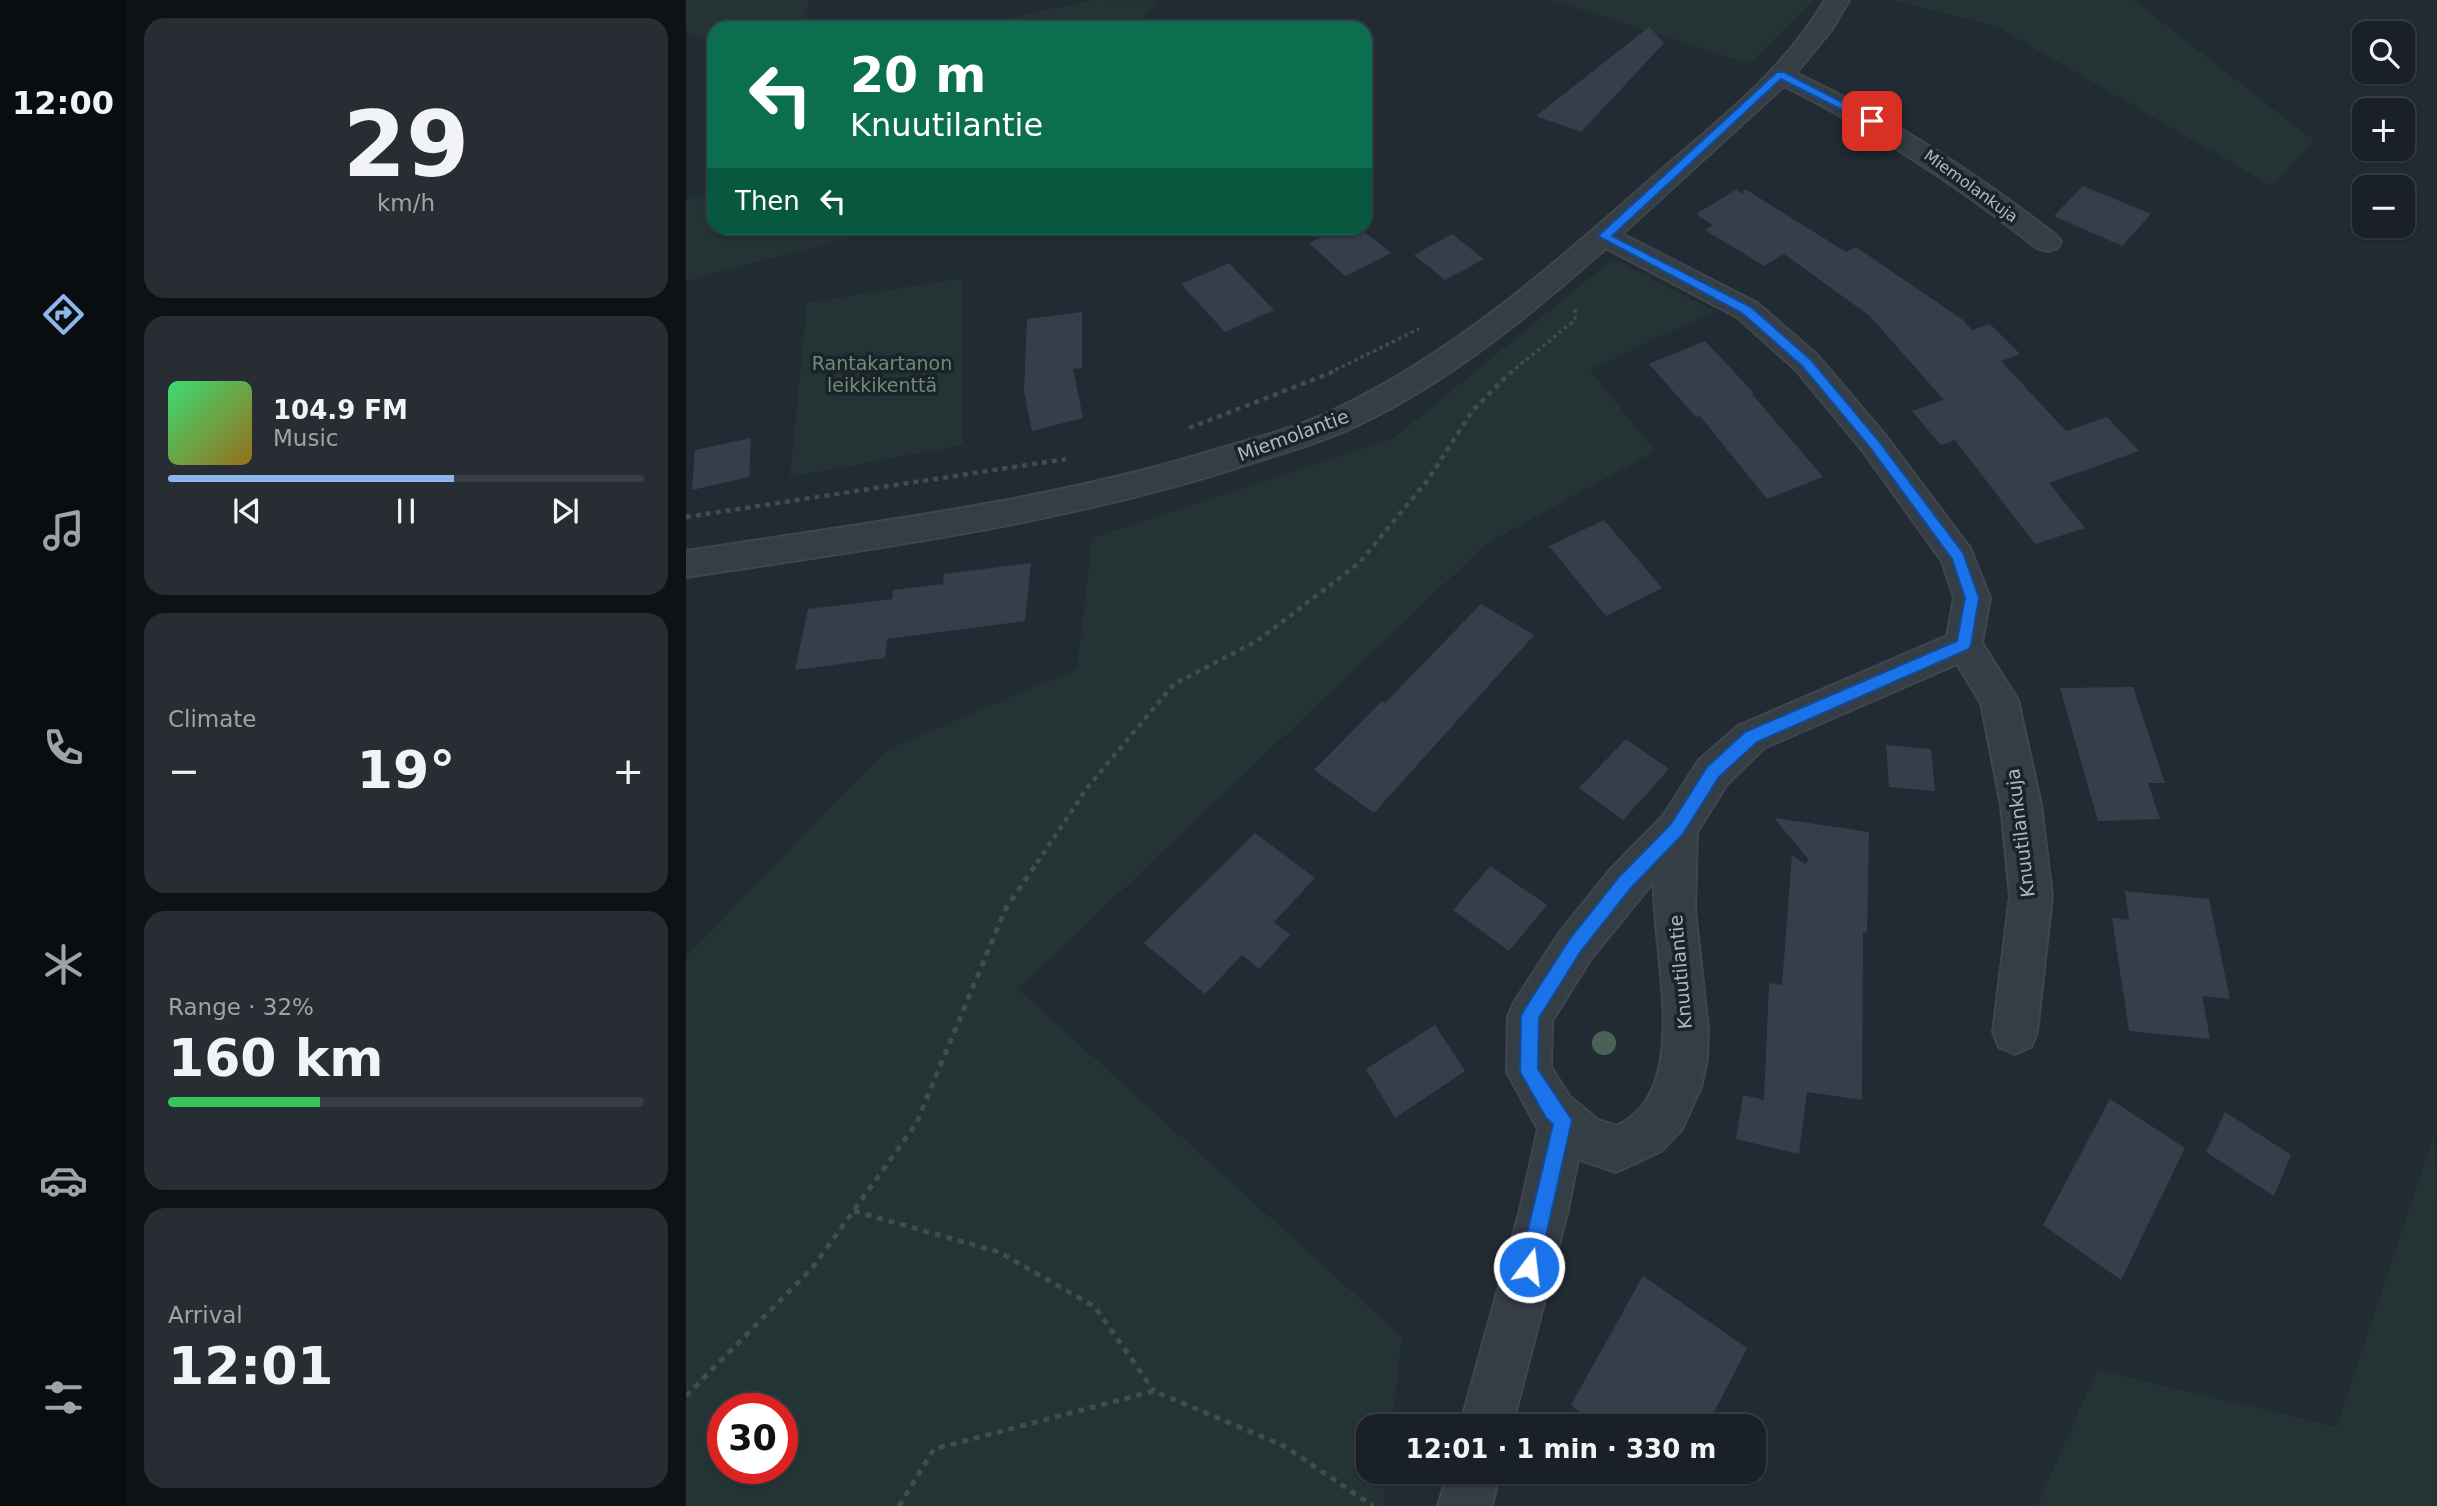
<!DOCTYPE html>
<meta charset="utf-8">
<style>
body{margin:0;font-family:"DejaVu Sans",sans-serif;background:#272d33;color:#f1f3f6;height:100vh;display:flex;flex-direction:column;font-size:26px;white-space:nowrap}
*{box-sizing:border-box;margin:0}
p{font-size:23px;color:#9fa3a7}
.icon{flex:none;width:38px;height:38px;fill:none;stroke:currentColor;stroke-width:2;stroke-linecap:round;stroke-linejoin:round}
.map{position:relative;flex:1;overflow:hidden}
.side{display:flex;flex-direction:column;gap:18px;padding:18px;background:#0e1215;width:560px}
.side>*{flex:none}
.top-card{position:absolute;left:21px;top:21px;width:665px;height:214px;border-radius:21px;box-shadow:0 2px 5px #0004,0 0 0 2px #383e44;background:#0b6e4f;color:#fff;overflow:hidden}
.controls{position:absolute;left:1666px;top:21px;display:grid;gap:14px}
.controls a{display:grid;place-items:center;width:63px;height:63px;border-radius:14px;background:#1a2027;box-shadow:0 2px 5px #0004,0 0 0 2px #383e44;font-size:35px}
.speed{position:absolute;left:21px;top:1393px;display:flex;gap:14px;font-size:35px;font-weight:700;text-align:center}
.speed>*{display:grid;place-content:center;width:91px;height:91px;border-radius:50%;background:#1a2027;box-shadow:0 2px 5px #0004,0 0 0 2px #383e44;line-height:1}
.speed .limit{border:10px solid #d22;background:#fff;color:#111}
.pin{position:absolute;display:grid;place-items:center;width:60px;height:60px;color:#fff;margin:-30px;border-radius:14px;box-shadow:0 4px 10px #0006}
.me{position:absolute;width:77px;margin:-38px;rotate:15deg;stroke-linejoin:round;filter:drop-shadow(0 0 5px #0008)}
.turn{display:flex;align-items:center;gap:24px;height:147px;padding:0 28px;font-size:32px}
.turn .icon{width:91px;height:91px;stroke-width:2.5}
.turn b{display:block;font-size:49px;line-height:60px}
.then{display:flex;align-items:center;height:66px;padding:0 28px;background:#0003;gap:14px;font-size:26px}
.big{font-size:52px;font-weight:800;line-height:1.1}
.side .card{flex:1;display:flex;flex-direction:column;justify-content:center;gap:10px;min-width:0;padding:0 24px;border-radius:21px;background:#272d33}
.side .dial{align-items:center;gap:0}
.dial b{font-size:91px;line-height:1}
.song{display:flex;align-items:center;gap:21px}
.cover{width:84px;height:84px;border-radius:10px;background:linear-gradient(135deg,hsl(140 70% 55%),hsl(40 70% 35%))}
.played{height:7px;border-radius:4px;background:linear-gradient(90deg,#8bb7eb 60%,#383e44 60%)}
.keys{display:flex;justify-content:space-around;direction:ltr}
.heat{display:flex;justify-content:space-between;align-items:center;font-size:38px;direction:ltr}
.charge{height:10px;border-radius:5px;background:linear-gradient(90deg,#34c759 32%,#383e44 0)}
.trip{position:absolute;left:670px;top:1414px;width:410px;height:70px;border-radius:21px;background:#1a2027;box-shadow:0 2px 5px #0004,0 0 0 2px #383e44;font-weight:800;line-height:70px;text-align:center}
main{display:flex;flex:1;min-height:0}
.dock{display:flex;flex-direction:column;width:126px;justify-content:space-around;align-items:center;background:#0a0d10;color:#9fa3a7}
.dock .icon{width:49px;height:49px}
.dock .current{color:#8bb7eb}
.dock b{font-size:32px;color:#f1f3f6}
.map>svg:first-child{display:block}
.green{fill:#243435;fill-rule:evenodd}
.building{fill:#343f4b}
.lines{fill:none;stroke-linecap:round;stroke-linejoin:round}
.minor-casing{stroke:#3e464e;stroke-width:4}
.path-far2{stroke:#3c4e4e;stroke-width:3.5;stroke-dasharray:3.5 3.5;stroke-linecap:butt}
.path-far1{stroke:#3c4e4e;stroke-width:4.5;stroke-dasharray:5 5;stroke-linecap:butt}
.path{stroke:#3c4e4e;stroke-width:5;stroke-dasharray:6 6;stroke-linecap:butt}
.minor{fill:#353d45;fill-rule:evenodd}
.tree{fill:#4a6255}
.route{fill:#1a73e8;stroke:#114b97;stroke-width:2}
.labels{text-anchor:middle;dominant-baseline:central;stroke-width:7;stroke-linejoin:round;paint-order:stroke}
.far-street-label{font-size:16px;fill:#afb8c2;stroke:#1b2229}
.park-label{font-size:19px;fill:#6a8f70;stroke:#1b2229}
.street-label{font-size:19px;fill:#afb8c2;stroke:#1b2229}
</style>
<main>
<nav class="dock">
<b>12:00</b>
<svg class="icon current" aria-label="directions" viewBox="0 0 24 24"><path d="M12 3l9 9-9 9-9-9zM9 14v-3h6M13 9l2 2-2 2"/></svg>
<svg class="icon" aria-label="music" viewBox="0 0 24 24"><path d="M9 18V5l10-2v13"/><circle cx="6" cy="18" r="3"/><circle cx="16" cy="16" r="3"/></svg>
<svg class="icon" aria-label="phone" viewBox="0 0 24 24"><path d="M5 4h4l2 5-3 2q2 4 5 5l2-3 5 2v4C11 20 4 13 5 4z"/></svg>
<svg class="icon" aria-label="climate" viewBox="0 0 24 24"><path d="M12 3v18M4 7l16 10M4 17L20 7"/></svg>
<svg class="icon" aria-label="car" viewBox="0 0 24 24"><path d="M5 17H2v-5l4-1 3-4h7l3 4 3 1v5h-3M9 17h6M6 11h13"/><circle cx="7" cy="17" r="2"/><circle cx="17" cy="17" r="2"/></svg>
<svg class="icon" aria-label="filters" viewBox="0 0 24 24"><path d="M4 7h16M4 17h16"/><circle cx="9" cy="7" r="2"/><circle cx="15" cy="17" r="2"/></svg>
</nav>
<section class="side">
<div class="card dial"><b>29</b><p>km/h</p></div>
<div class="card">
<div class="song"><i class="cover"></i><div><b>104.9 FM</b><p>Music</p></div></div>
<div class="played"></div>
<div class="keys"><svg class="icon" aria-label="previous" viewBox="0 0 24 24"><path d="M18 5L8 12l10 7zM5 5v14"/></svg><svg class="icon" aria-label="pause" viewBox="0 0 24 24"><path d="M8 5v14M16 5v14"/></svg><svg class="icon" aria-label="next" viewBox="0 0 24 24"><path d="M6 5l10 7-10 7zM19 5v14"/></svg></div>
</div>
<div class="card"><p>Climate</p>
<div class="heat"><a>−</a><b class="big">19°</b><a>+</a></div>
</div>
<div class="card"><p>Range · 32%</p><b class="big">160 km</b><div class="charge"></div></div>
<div class="card"><p>Arrival</p><b class="big">12:01</b></div>
</section>
<div class="map">
<svg width="1751" height="1506" viewBox="0 0 1751 1506">
<rect width="100%" height="100%" fill="#222b34"/>
<!-- green -->
<path class="green" d="M0,0H121L123,3L119,23L98,28H28V44L0,31Z
M408,0L470,1L450,28H292L336,15Z
M866,0H1128L1064,64Z
M1204,0H1448L1628,141L1586,186L1312,27Z
M15,195H28V228H197L0,281V200Z
M927,259L1028,311L904,370L969,451L800,544L332,989L716,1337L706,1426H682V1472H701L697,1506H0V957L200,750L391,669L406,538L708,438ZM37,1409H96V1468H37Z
M277,278V445L104,477L121,303Z
M1748,1136L1751,1205V1506H1351L1411,1370L1651,1427Z"/>
<!-- building -->
<path class="building" d="M963,27L978,43L895,132L850,116Z
M1397,186L1465,214L1436,246L1368,216Z
M1059,189L1160,252L1170,247L1277,320L1286,330L1304,324L1334,354L1315,361L1380,431L1421,417L1453,451L1363,483L1399,528L1349,544L1269,440L1255,445L1226,411L1258,400L1184,316L1098,254L1078,266L1019,230L1027,225L1010,214L1050,190L1056,194Z
M655,228H674L705,253L659,276L623,243Z
M766,234L798,259L759,280L728,255Z
M543,263L588,310L539,332L495,284Z
M396,312V368L387,369L397,418L346,431L338,392L341,319Z
M1019,341L1068,393L1066,394L1137,477L1081,499L1014,416L1010,417L963,364Z
M65,438L63,477L6,490L9,450Z
M918,520L976,588L920,616L863,546Z
M345,563L339,621L201,639L199,658L109,670L122,609L206,599L207,590L257,584L258,574Z
M795,604L848,635L688,813L628,770L696,701L699,703Z
M1447,687L1479,783H1462L1474,819L1412,821L1374,688Z
M940,739L983,769L937,820L893,788Z
M1200,745L1245,749L1249,791L1203,787Z
M1088,818L1183,832L1181,933L1177,932L1176,1100L1121,1092L1113,1154L1050,1139L1057,1095L1078,1100L1083,983L1096,985L1106,855L1119,864L1123,860Z
M569,833L629,878L588,922L604,935L573,969L556,955L519,994L458,943Z
M804,866L861,905L823,951L767,910Z
M1439,891L1523,899L1544,999L1516,996L1524,1039L1443,1031L1426,918L1443,920Z
M749,1025L779,1071L709,1118L680,1069Z
M1424,1099L1499,1148L1435,1280L1357,1225Z
M1539,1112L1605,1155L1588,1196L1520,1152Z
M957,1276L1061,1348L1021,1426H913L885,1405Z"/>
<g class="lines">
<defs>
<path id="minor" d="M1139,0H1163L1146,29L1110,73C1206,119 1287,171 1371,236L1375,242L1371,248L1361,251L1351,248C1271,185 1189,131 1098,86L936,234L1071,303L1132,356L1199,435L1284,548L1304,598L1296,643L1332,700L1355,805L1366,896L1351,1032L1345,1047L1329,1054L1313,1047L1307,1032L1324,896L1315,805L1295,703L1271,664L1078,748L1041,784L1011,832L1009,910L1022,1029L1021,1059L1015,1087L996,1129L975,1151L930,1172L892,1159L881,1214L826,1426H774L833,1214L852,1129L821,1072L822,1016L829,1001L874,932L924,870L977,816L1013,760L1052,726L1261,636L1268,598L1256,561L1177,451L1110,370L1051,317L920,248C844,315 762,383 670,426C632,444 590,455 550,468C371,525 185,549 0,577V551C180,523 362,502 536,448C573,437 613,427 648,410C763,356 862,270 956,187C1021,129 1095,76 1139,0ZM968,881C965,947 1009,1094 930,1126L912,1120L883,1096L865,1067L866,1021L904,960Z
M762,1472H814L806,1506H752Z"/>
</defs>
<!-- minor casing -->
<use href="#minor" class="minor-casing"/>
<!-- path-far2 -->
<path class="path-far2" d="M643,373L733,329
M824,373L889,320V308"/>
<!-- path-far1 -->
<path class="path-far1" d="M503,428L647,372
M0,517L380,459
M351,863L401,788L488,684L571,641L673,563L741,481L787,410L825,372"/>
<!-- path -->
<path class="path" d="M168,1211L313,1252L409,1307L468,1391
M0,1396L127,1267L230,1124L319,910L352,861
M213,1506L248,1449L468,1391L598,1446L687,1506"/>
<!-- minor -->
<use href="#minor" class="minor"/>
</g>
<!-- trees -->
<circle class="tree" cx="918" cy="1043" r="12"/>
<!-- route -->
<path class="route" d="M1091,72H1098L1192,121L1182,123L1095,79L926,236L1065,307L1125,360L1192,440L1277,553L1293,598L1285,645L1283,649L1071,742L1033,777L997,834L945,888L895,951L853,1018L852,1069L886,1120L853,1267L850,1274L843,1277L836,1274L833,1267L867,1124L860,1118L834,1072L835,1016L838,1010L883,940L933,877L985,824L1021,767L1059,732L1271,641L1279,598L1266,559L1183,446L1116,366L1056,313L912,236Z"/>
<g class="labels">
<!-- far-street labels -->
<g class="far-street-label">
<text transform="translate(1285 186) rotate(36)">Miemolankuja</text>
</g>
<!-- park labels -->
<g class="park-label">
<text x="196" y="363">Rantakartanon<tspan x="196" dy="22">leikkikenttä</tspan></text>
</g>
<!-- street labels -->
<g class="street-label">
<text transform="translate(607 435) rotate(-20)">Miemolantie</text>
<text transform="translate(1334 833) rotate(-97)">Knuutilankuja</text>
<text transform="translate(994 972) rotate(-95)">Knuutilantie</text>
</g>
</g>
</svg>
<div class="controls">
<a><svg class="icon" aria-label="search" viewBox="0 0 24 24"><circle cx="10" cy="10" r="6"/><path d="M15 15l6 6"/></svg></a>
<a>+</a>
<a>−</a>
</div>
<div class="speed"><div class="limit">30</div></div>
<div class="pin" style="left:1186px;top:121px;background:#d93025"><svg class="icon" aria-label="arrive" viewBox="0 0 24 24"><path d="M6 21V4h12l-3 4 3 4H6"/></svg></div>
<svg class="me" style="left:843px;top:1267px" viewBox="-20 -20 40 40"><circle r="17" fill="#1a73e8" stroke="#fff" stroke-width="3"/><path d="M0-11L8 9 0 5-8 9z" fill="#fff"/></svg>
<div class="trip">12:01 · 1 min · 330 m</div>
<div class="top-card">
<div class="turn"><svg class="icon" aria-label="left" viewBox="0 0 24 24"><path d="M17 20v-9H6M10 6l-5 5 5 5"/></svg><div><b>20 m</b>Knuutilantie</div></div>
<div class="then">Then<svg class="icon" aria-label="left" viewBox="0 0 24 24"><path d="M17 20v-9H6M10 6l-5 5 5 5"/></svg></div>
</div>
</div>
</main>
